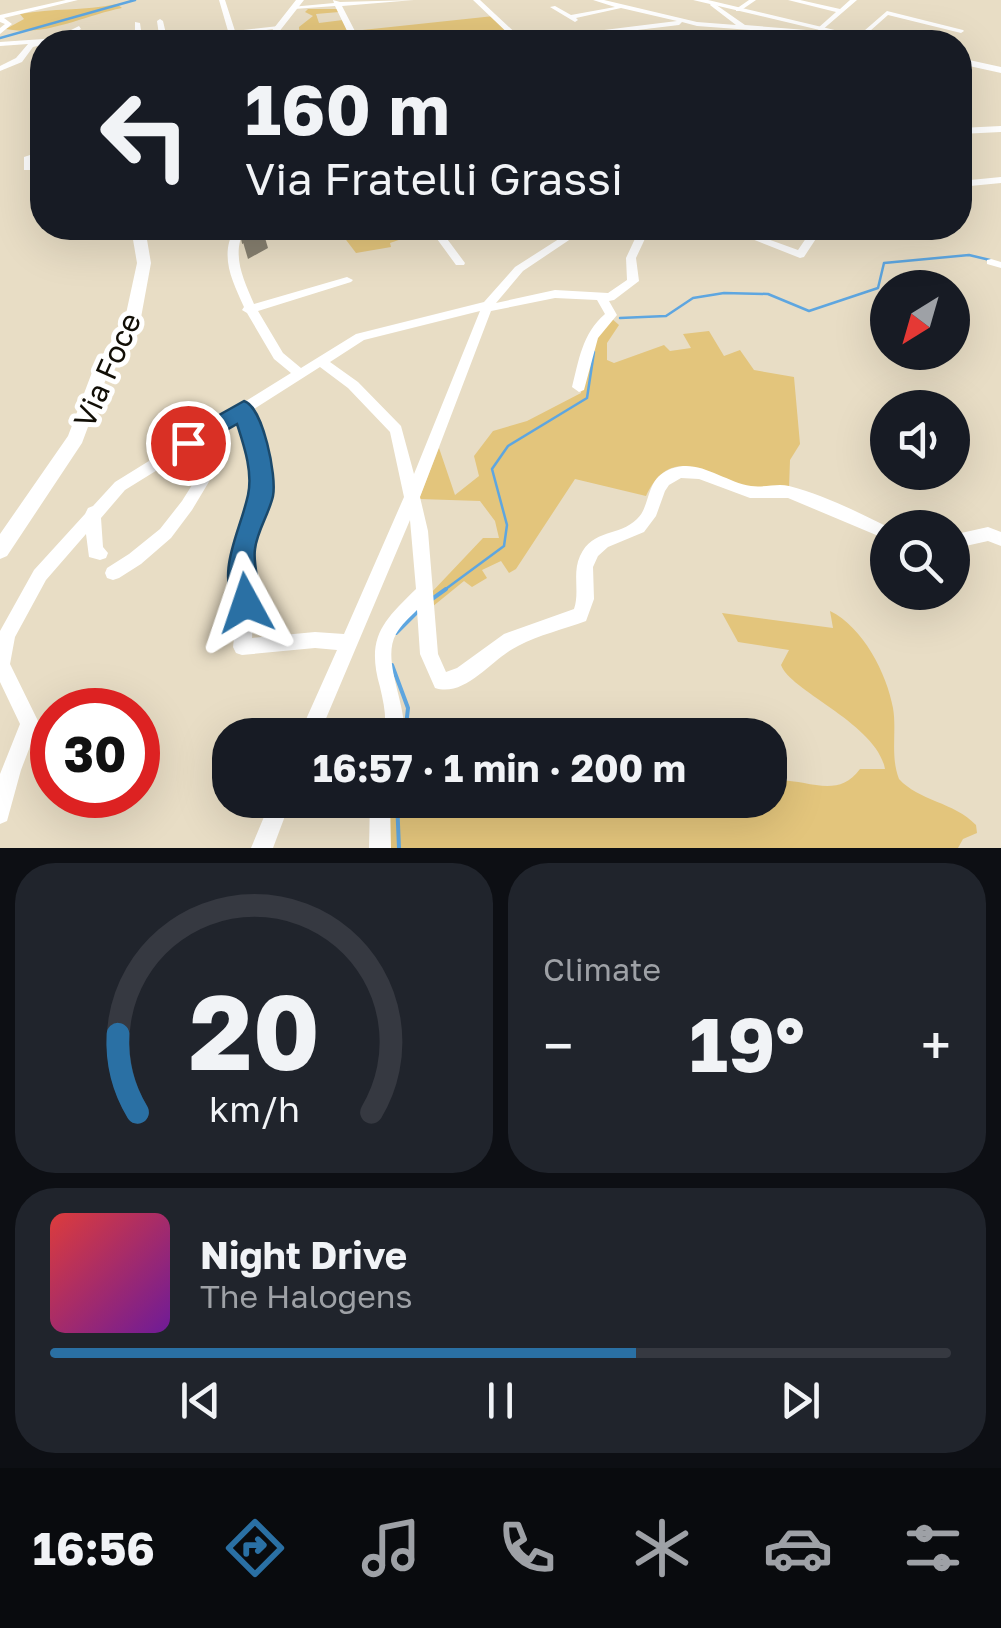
<!DOCTYPE html>
<meta charset="utf-8">
<style>
body{margin:0;font-family:"Golos Text",sans-serif;background:#20242c;color:#f1f3f6;height:100vh;display:flex;flex-direction:column;font-size:38px;white-space:nowrap}
*{box-sizing:border-box;margin:0}
p{font-size:32px;color:#9ea1a6}
.icon{flex:none;width:55px;height:55px;fill:none;stroke:currentColor;stroke-width:2;stroke-linecap:round;stroke-linejoin:round}
.map{position:relative;height:848px;overflow:hidden}
.sheet{display:flex;flex-direction:column;gap:15px;padding:15px;background:#0d0f14;flex:1}
.sheet>*{flex:none}
.guide{position:absolute;left:30px;top:30px;width:942px;height:210px;border-radius:40px;box-shadow:0 10px 40px #0002;background:#171b24;color:#f1f3f6;overflow:hidden}
.needle{width:65px;rotate:217deg}
.controls{position:absolute;left:870px;top:270px;display:grid;gap:20px}
.controls a{display:grid;place-items:center;width:100px;height:100px;border-radius:50%;background:#171b24;box-shadow:0 10px 40px #0002;font-size:50px}
.speed{position:absolute;left:30px;top:688px;display:flex;gap:20px;font-size:50px;font-weight:700;text-align:center}
.speed>*{display:grid;place-content:center;width:130px;height:130px;border-radius:50%;background:#171b24;box-shadow:0 10px 40px #0002;line-height:1}
.speed .limit{border:15px solid #d22;background:#fff;color:#111}
.pin{position:absolute;display:grid;place-items:center;width:85px;height:85px;color:#fff;margin:-42px;border:5px solid #fff;border-radius:50%;box-shadow:0 2px 10px #0007}
.me{position:absolute;width:110px;margin:-55px;rotate:355deg;stroke-linejoin:round;filter:drop-shadow(0 0 8px #0008)}
.turn{display:flex;align-items:center;gap:35px;height:210px;padding:0 50px;font-size:45px}
.turn .icon{width:130px;height:130px;stroke-width:2.5}
.turn b{display:block;font-size:70px;line-height:85px}
.big{font-size:75px;font-weight:700;line-height:1.1}
.sheet .card{flex:1;display:flex;flex-direction:column;justify-content:center;gap:15px;min-width:0;padding:0 35px;border-radius:40px;background:#20242c}
.sheet .dial{align-items:center;gap:0}
.dial svg{height:260px;overflow:visible;fill:none;stroke:#363941;stroke-width:7;stroke-linecap:round;text-anchor:middle}
.dial text{fill:#f1f3f6;stroke:none}
.song{display:flex;align-items:center;gap:30px}
.cover{width:120px;height:120px;border-radius:15px;background:linear-gradient(135deg,hsl(0 70% 55%),hsl(280 70% 35%))}
.played{height:10px;border-radius:5px;background:linear-gradient(90deg,#2a70a4 65%,#363941 65%)}
.keys{display:flex;justify-content:space-around;direction:ltr}
.heat{display:flex;justify-content:space-between;align-items:center;font-size:55px;direction:ltr}
.sheet .tiles{flex:1;display:grid;gap:15px;grid-template-columns:1fr 1fr}
.card:last-child{grid-column:span 2}
.trip{position:absolute;left:212px;top:718px;width:575px;height:100px;border-radius:40px;background:#171b24;box-shadow:0 10px 40px #0002;font-weight:700;line-height:100px;text-align:center}
.tabs{display:flex;height:160px;justify-content:space-around;align-items:center;background:#090b0e;color:#9ea1a6}
.tabs .icon{width:70px;height:70px}
.tabs .active{color:#2a70a4}
.tabs b{font-size:45px;color:#f1f3f6}
.map>svg:first-child{display:block}
.green{fill:#e3c57c}
.lines{fill:none;stroke-linecap:round;stroke-linejoin:round}
.stream-far1{stroke:#5ea6e0;stroke-width:2.5}
.stream{stroke:#5ea6e0;stroke-width:4}
.minor{fill:#fff;fill-rule:evenodd}
.major{fill:#fff;fill-rule:evenodd}
.shaded-wall{fill:#867f6f}
.building{fill:#c0b69e;stroke:#867f6f;stroke-width:2.5}
.route{fill:#2a70a4;stroke:#1b496b;stroke-width:2.5}
.labels{text-anchor:middle;dominant-baseline:central;stroke-width:10;stroke-linejoin:round;paint-order:stroke}
.street-label{font-size:30px;fill:#110e06;stroke:#fff}
</style>
<div class="map">
<svg width="1001" height="848" viewBox="0 0 1001 848">
<rect width="100%" height="100%" fill="#e8ddc5"/>
<!-- green -->
<path class="green" d="M117,4L122,8C82,16 46,37 6,29L24,19L20,14C53,8 83,11 117,4Z
M308,9H337L339,12L316,14L319,23L343,20L352,37L343,42H300L299,27L313,16L305,12Z
M494,16L518,42H355L353,31Z
M337,228H429L430,229L390,243L391,247L356,253Z
M611,318L619,325L607,343V360L614,363L664,345L670,351L691,348L683,334L709,331L724,356L740,350L754,370L794,377L800,444L790,460L789,489C776,489 761,491 749,488C708,477 672,441 646,496L575,479L516,569L509,573L501,561L482,570L487,578L472,587L464,581L432,607L430,594L483,538H499L495,521L480,501L419,499L439,448L455,495L479,476L474,456L493,431L527,421L581,393L589,345Z
M830,611C863,627 887,674 893,708C897,731 890,756 899,779C919,801 954,802 976,825L977,833L963,839L958,848H387V800H633L648,814L655,813L666,800H770V781C804,776 836,802 860,769H885C877,724 790,691 781,665L789,650L738,642L722,613L833,628Z"/>
<g class="lines">
<!-- stream-far1 -->
<path class="stream-far1" d="M0,38L135,0
M620,318L666,316L693,298L724,293L768,294L809,311L878,288L884,263L969,255L990,260
M443,591L504,546L507,525L492,469L508,446L587,398L594,352"/>
<!-- stream -->
<path class="stream" d="M432,599L446,589
M396,633L418,611
M392,665L408,708L405,735
M397,800L399,848"/>
<!-- minor -->
<path class="minor" d="M66,0H78L4,18L12,24L0,34V28L5,24L0,22V15Z
M219,0H225L235,31L279,26L282,28L167,42H146L148,40L139,41L135,39V22L140,23L142,37L159,35L157,21L160,19L163,21L167,38L228,31Z
M333,0L340,2L414,0L342,6L358,37L352,42H344L350,37L335,6L294,9L291,7L334,3Z
M473,0H480L523,40L677,21L621,8L576,18L578,20L575,22L550,7L555,6L571,15L615,7L593,0H604L697,22L736,25L710,5L712,2L745,25L819,31L818,28L836,12L788,0H800L840,9L850,0H857L821,31L850,34L848,37L697,26L682,22L679,25L538,42H517Z
M749,0H756L740,11H736V9Z
M887,11L963,30L964,31L961,33L888,15L861,39H857V37Z
M79,26L81,29L65,38L105,35L133,42L105,39L42,42V45L33,47L22,62L0,71V66L16,58L28,44L0,46V42L58,38L59,36Z
M1001,126V132L960,134V128Z
M42,151V157L32,160L30,170H24V157Z
M1001,177V183L960,187V181Z
M235,228H245C231,255 243,278 254,304L347,277L353,280L351,282L258,311L283,353L301,368L356,334L484,302L515,267L576,228H587L523,271L496,303L555,290L608,293L627,280L626,258L640,228H650L636,258L639,281L614,300L609,301L617,315L598,338L584,390L579,392L572,387C579,360 582,334 605,314L597,300L555,298L491,311L420,497L428,531L438,654L446,672L457,668L504,634L574,609C580,592 572,573 580,556C593,528 619,537 637,519C650,507 646,484 663,473C693,453 721,481 751,486C764,488 777,483 789,486C824,495 858,512 890,528H888V540L788,498H750L699,479L681,478L669,485L665,491L656,516L644,532L608,547L598,556L593,567L594,599L586,621C564,629 539,635 518,646C492,658 466,698 435,688L420,654L417,610C410,617 401,625 396,634C381,661 407,703 404,735H384C387,718 384,704 380,687C366,638 382,622 416,589L410,520L319,735H299L337,650L315,648L242,655L236,653L233,647L238,603L234,549L254,492L252,458L240,418L220,431L228,450L192,510L171,538L141,564L119,578L113,580L107,578L105,573L107,568L129,554L160,529L182,501L214,450L209,438L125,490L101,518L103,547L108,553L106,558L100,560L89,557L86,534L46,580L15,637L10,664L39,723L21,770L7,821L0,824V774L20,724L0,682V631L34,570L85,514L88,508L93,506L115,482L291,373L274,359L247,313L242,310L244,307C232,280 219,256 235,228ZM480,311L414,474L401,426L358,382L330,362L364,340ZM320,367L348,388L390,432L404,497L344,634L315,632L252,638L254,603L250,549L268,492L266,458L251,411Z
M429,228H439L465,263L464,265H456Z
M724,228H737L798,250L813,228H823L804,257L800,258Z
M991,259L1001,262V268L987,264V260Z
M988,527L1001,532V546L988,541L952,549V535Z
M271,800H291L273,848H251Z
M370,800H390L391,848H369Z"/>
<!-- major -->
<path class="major" d="M296,0H304L271,42H263Z
M693,0H708L885,42H870Z
M960,58L1001,67V73L960,64Z
M131,228H145L151,263L140,323L110,368L82,443L7,556L0,559V534L68,436L94,367L124,323L137,263Z"/>
</g>
<!-- shaded-wall -->
<path class="shaded-wall" d="M263,231L268,248L248,259L243,242Z"/>
<!-- building -->
<path class="building" d="M240,228H260L263,231L243,242Z"/>
<!-- route -->
<path class="route" d="M244,401C263,407 277,476 273,496C269,514 257,531 255,549C252,570 265,592 256,612L246,615L236,612C216,568 239,536 248,495C253,472 244,446 237,424L188,452L176,443L180,437Z"/>
<g class="labels">
<!-- street labels -->
<g class="street-label">
<text transform="translate(107 370) rotate(-66)">Via Foce</text>
</g>
</g>
</svg>
<div class="controls">
<a><svg class="needle" viewBox="-14 -14 28 28"><path d="M0-13l5 13h-10z" fill="#e53935"/><path d="M0 13l5-13h-10z" fill="#9ea1a6"/></svg></a>
<a><svg class="icon" aria-label="sound" viewBox="0 0 24 24"><path d="M4 9h4l5-4v14l-5-4H4zM17 9q2 3 0 6"/></svg></a>
<a><svg class="icon" aria-label="search" viewBox="0 0 24 24"><circle cx="10" cy="10" r="6"/><path d="M15 15l6 6"/></svg></a>
</div>
<div class="speed"><div class="limit">30</div></div>
<div class="pin" style="left:188px;top:443px;background:#d93025"><svg class="icon" aria-label="arrive" viewBox="0 0 24 24"><path d="M6 21V4h12l-3 4 3 4H6"/></svg></div>
<svg class="me" style="left:246px;top:603px" viewBox="-20 -20 40 40"><path d="M0-17L14 15 0 8-14 15z" fill="#2a70a4" stroke="#fff" stroke-width="4"/></svg>
<div class="trip">16:57 · 1 min · 200 m</div>
<div class="guide">
<div class="turn"><svg class="icon" aria-label="left" viewBox="0 0 24 24"><path d="M17 20v-9H6M10 6l-5 5 5 5"/></svg><div><b>160 m</b>Via Fratelli Grassi</div></div>
</div>
</div>
<section class="sheet">
<div class="tiles">
<div class="card dial"><svg viewBox="0 0 100 80">
<path d="M14 69A42 42 0 1 1 86 69"/>
<path d="M14 69A42 42 0 0 1 8 45" stroke="#2a70a4"/>
<text x="50" y="56" font-size="32" font-weight="700">20</text>
<text x="50" y="72" font-size="11">km/h</text>
</svg></div>
<div class="card"><p>Climate</p>
<div class="heat"><a>−</a><b class="big">19°</b><a>+</a></div>
</div>
<div class="card">
<div class="song"><i class="cover"></i><div><b>Night Drive</b><p>The Halogens</p></div></div>
<div class="played"></div>
<div class="keys"><svg class="icon" aria-label="previous" viewBox="0 0 24 24"><path d="M18 5L8 12l10 7zM5 5v14"/></svg><svg class="icon" aria-label="pause" viewBox="0 0 24 24"><path d="M8 5v14M16 5v14"/></svg><svg class="icon" aria-label="next" viewBox="0 0 24 24"><path d="M6 5l10 7-10 7zM19 5v14"/></svg></div>
</div>
</div>
</section>
<nav class="tabs">
<b>16:56</b>
<svg class="icon active" aria-label="directions" viewBox="0 0 24 24"><path d="M12 3l9 9-9 9-9-9zM9 14v-3h6M13 9l2 2-2 2"/></svg>
<svg class="icon" aria-label="music" viewBox="0 0 24 24"><path d="M9 18V5l10-2v13"/><circle cx="6" cy="18" r="3"/><circle cx="16" cy="16" r="3"/></svg>
<svg class="icon" aria-label="phone" viewBox="0 0 24 24"><path d="M5 4h4l2 5-3 2q2 4 5 5l2-3 5 2v4C11 20 4 13 5 4z"/></svg>
<svg class="icon" aria-label="climate" viewBox="0 0 24 24"><path d="M12 3v18M4 7l16 10M4 17L20 7"/></svg>
<svg class="icon" aria-label="car" viewBox="0 0 24 24"><path d="M5 17H2v-5l4-1 3-4h7l3 4 3 1v5h-3M9 17h6M6 11h13"/><circle cx="7" cy="17" r="2"/><circle cx="17" cy="17" r="2"/></svg>
<svg class="icon" aria-label="filters" viewBox="0 0 24 24"><path d="M4 7h16M4 17h16"/><circle cx="9" cy="7" r="2"/><circle cx="15" cy="17" r="2"/></svg>
</nav>
